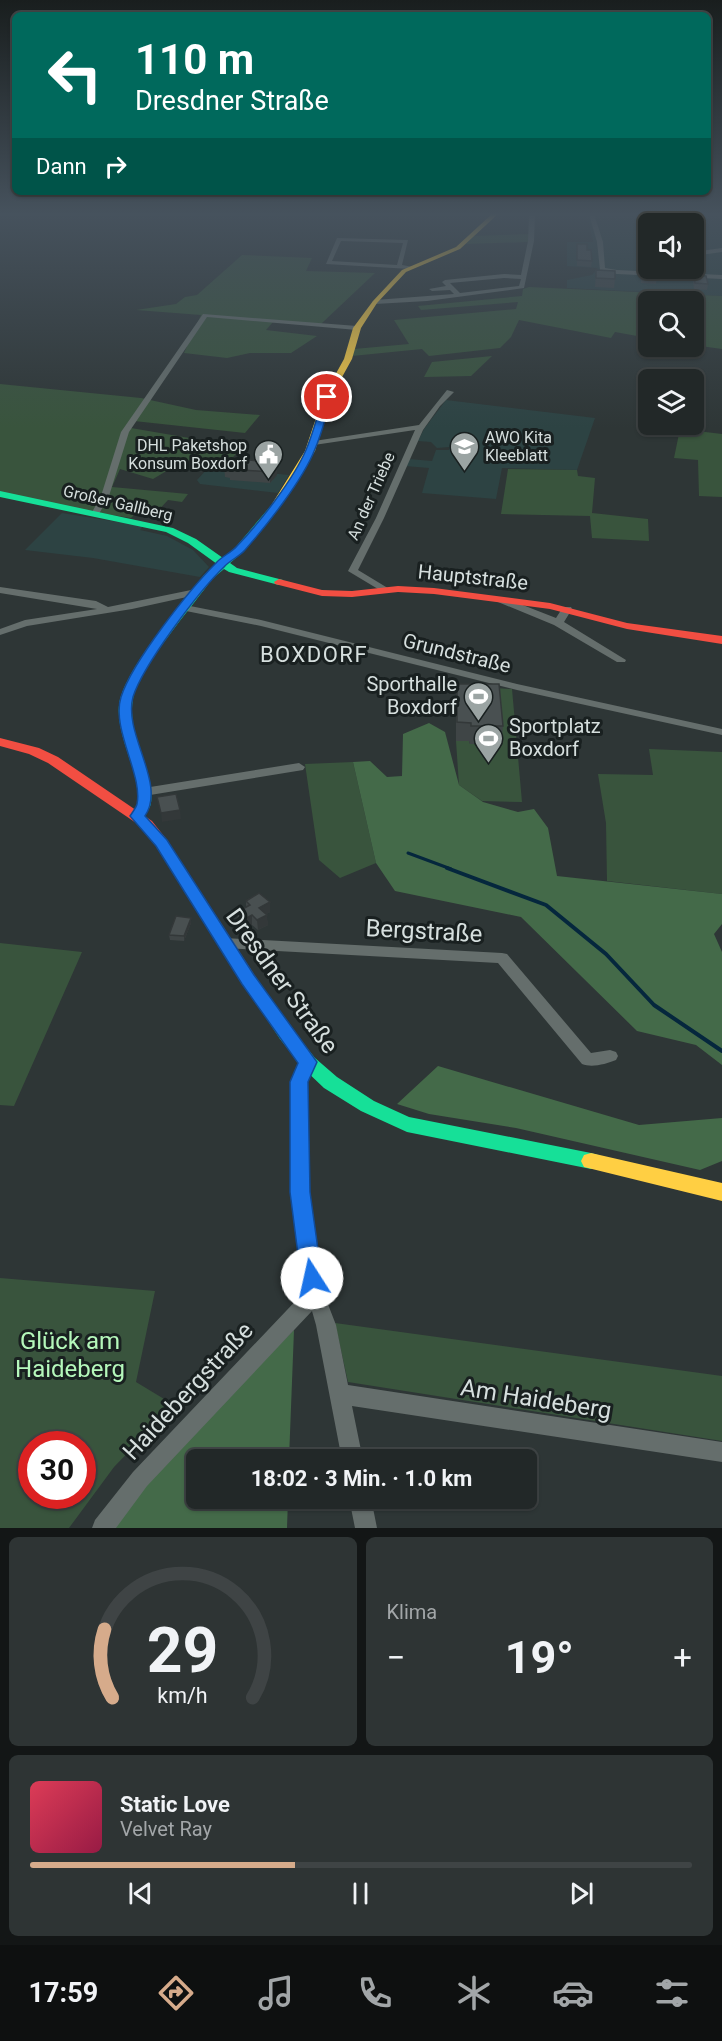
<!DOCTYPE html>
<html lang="de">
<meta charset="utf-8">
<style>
body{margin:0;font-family:Roboto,sans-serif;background:#2e3434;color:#f1f3f6;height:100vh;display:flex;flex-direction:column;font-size:22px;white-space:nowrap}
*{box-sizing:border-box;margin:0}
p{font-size:20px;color:#a2a6a8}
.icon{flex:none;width:33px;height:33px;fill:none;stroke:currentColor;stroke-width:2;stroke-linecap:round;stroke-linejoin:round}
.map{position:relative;height:1528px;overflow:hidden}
.drawer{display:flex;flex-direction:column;gap:9px;padding:9px;background:#131616;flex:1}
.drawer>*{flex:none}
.banner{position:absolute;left:12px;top:12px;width:699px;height:183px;border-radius:9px;box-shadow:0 2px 4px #0004,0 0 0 2px #3f4445;background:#00695c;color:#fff;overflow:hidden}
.buttons{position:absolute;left:638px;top:213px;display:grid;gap:12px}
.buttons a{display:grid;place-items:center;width:66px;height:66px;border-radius:9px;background:#222828;box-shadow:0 2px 4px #0004,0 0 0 2px #3f4445;font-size:30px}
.speed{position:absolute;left:18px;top:1431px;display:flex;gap:12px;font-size:30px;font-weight:700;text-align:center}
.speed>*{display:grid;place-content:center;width:78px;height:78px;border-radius:50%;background:#222828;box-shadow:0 2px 4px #0004,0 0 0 2px #3f4445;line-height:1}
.speed .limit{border:9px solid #d22;background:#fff;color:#111}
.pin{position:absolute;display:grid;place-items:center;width:51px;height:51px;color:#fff;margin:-26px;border:3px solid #fff;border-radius:50%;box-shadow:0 2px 6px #0007}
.me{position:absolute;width:66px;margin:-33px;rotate:350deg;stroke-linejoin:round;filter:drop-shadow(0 0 4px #0008)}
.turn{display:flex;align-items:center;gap:21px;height:126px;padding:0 24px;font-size:27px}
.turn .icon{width:78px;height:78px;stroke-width:2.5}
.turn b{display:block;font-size:42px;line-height:51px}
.then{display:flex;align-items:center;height:57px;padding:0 24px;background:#0003;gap:12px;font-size:22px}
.big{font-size:45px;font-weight:700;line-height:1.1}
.drawer .tile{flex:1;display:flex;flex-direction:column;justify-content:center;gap:9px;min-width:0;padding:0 21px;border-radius:9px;background:#2e3434}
.drawer .dial{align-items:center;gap:0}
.dial svg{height:156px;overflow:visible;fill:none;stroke:#3f4445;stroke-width:7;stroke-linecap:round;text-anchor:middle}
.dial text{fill:#f1f3f6;stroke:none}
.song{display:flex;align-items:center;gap:18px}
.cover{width:72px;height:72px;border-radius:9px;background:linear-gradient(135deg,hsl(350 70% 55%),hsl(340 70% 35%))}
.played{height:6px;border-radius:3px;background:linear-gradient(90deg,#d6ab8b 40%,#3f4445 40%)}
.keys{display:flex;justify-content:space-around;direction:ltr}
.heat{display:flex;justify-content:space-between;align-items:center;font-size:33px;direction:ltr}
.drawer .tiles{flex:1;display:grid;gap:9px;grid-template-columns:1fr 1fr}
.tile:last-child{grid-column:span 2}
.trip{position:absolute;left:186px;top:1449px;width:351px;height:60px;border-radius:9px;background:#222828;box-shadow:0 2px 4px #0004,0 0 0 2px #3f4445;font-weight:700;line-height:60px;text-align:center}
.tab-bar{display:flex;height:96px;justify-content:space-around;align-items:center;background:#0e1010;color:#a2a6a8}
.tab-bar .icon{width:42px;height:42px}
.tab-bar .current{color:#d6ab8b}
.tab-bar b{font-size:27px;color:#f1f3f6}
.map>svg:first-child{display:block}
.built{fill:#2d4343;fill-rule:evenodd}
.green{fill:#39543d;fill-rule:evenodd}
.forest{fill:#446a49}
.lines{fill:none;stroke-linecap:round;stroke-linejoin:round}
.stream-far1{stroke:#05273d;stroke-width:3}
.stream{stroke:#05273d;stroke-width:4}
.street{fill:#656e6c;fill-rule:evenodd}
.fast{fill:#16e098;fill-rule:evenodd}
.slow{fill:#ffcf43;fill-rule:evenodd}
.jam{fill:#f24e42;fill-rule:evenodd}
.wall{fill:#3f4546}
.shaded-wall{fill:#333839}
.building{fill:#495051;stroke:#333839;stroke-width:1.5}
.route{fill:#1a73e8;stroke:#114b97;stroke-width:1.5}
.labels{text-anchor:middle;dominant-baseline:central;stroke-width:6;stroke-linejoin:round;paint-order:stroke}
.far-poi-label{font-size:16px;fill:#d6dfde;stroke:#192020;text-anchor:start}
.far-street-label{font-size:16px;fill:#d6dfde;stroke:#192020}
.street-label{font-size:20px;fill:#d6dfde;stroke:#192020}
.poi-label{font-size:20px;fill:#d6dfde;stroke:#192020;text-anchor:end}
.quarter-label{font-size:22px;letter-spacing:1.5px;fill:#d6dfde;stroke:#192020}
.near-street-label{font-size:24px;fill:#d6dfde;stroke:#192020}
.near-park-label{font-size:24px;fill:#b5f8bb;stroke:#192020}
</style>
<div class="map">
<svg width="722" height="1528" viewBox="0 0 722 1528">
<rect width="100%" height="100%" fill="#2e3636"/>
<!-- built -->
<path class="built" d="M587,214H722V296L567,288V280L592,275L598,268L567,266V242H593ZM648,224H693V268H648Z
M446,400L595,418L577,470L502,468L496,499L422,493L429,468L405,466L409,459L432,461L436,450H449V447L437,448L431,442L418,441L424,429Z
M209,467L289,475L278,493L200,484L197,480Z
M62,513L143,526L140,530L167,536L193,550L209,567L200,577L93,558L25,550Z"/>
<!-- green -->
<path class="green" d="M529,234L528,242L466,244L473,236Z
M242,255L312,258L306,271L375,273L321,324L273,322L266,330L317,336L291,353H250L227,358L184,353L201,315L136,310L176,304L185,297L197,295Z
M529,287L722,296V349L693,345V302H648V338L615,332L611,338L519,320L511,337L500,348L429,356L422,349L352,356L354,349L409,344L394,320L516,309L518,302L421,310L418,306L522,296L523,289Z
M492,356L471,376L424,377L432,362Z
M0,384L141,398L196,410L260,415L245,433L134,421L131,428L242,447L227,464L185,460L153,479L120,469L112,487L188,494L182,502L168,500L153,516L135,514L131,518L100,513L109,491L94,512L0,492Z
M680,429L722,434V497L699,496L698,460L674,458Z
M508,469L577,470L578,476L595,478L592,513L648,519L649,541L592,538L590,516L501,514Z
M495,688L512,689L522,802L482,801L459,785L456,741H469L470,744Z
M649,749L722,752V894L607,881L606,823L598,774L653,775Z
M353,762L376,863L340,878L319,860L305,764Z
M0,943L82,952L14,1106L0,1105Z
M0,1278L155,1291L136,1382L174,1405L114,1467L69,1528H0ZM32,1444H82V1496H32Z
M335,1323L722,1376V1441L348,1382Z"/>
<!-- forest -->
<path class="forest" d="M429,723L445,732L459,785L483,802L518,812L534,809L548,828L557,876L722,894V924L714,934L722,952V1065L696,1045L637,1031L521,917L395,891L376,863L353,762L370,761L387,777L402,776L403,734Z
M438,1066L639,1125L722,1118V1161L700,1170L516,1128L429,1114L397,1104Z
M294,1330L289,1459L196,1460V1498L288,1499L287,1528H111L151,1476Z"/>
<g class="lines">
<!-- stream-far1 -->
<path class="stream-far1" d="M408,853L451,869"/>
<!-- stream -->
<path class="stream" d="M447,868L546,905L606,954L654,1005L722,1051"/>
<!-- street -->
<path class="street" d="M529,214H535L534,241L524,288L427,301L375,304L372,302L375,300L454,294L450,290L432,291L429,289L446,286L442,282L445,280L504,274L521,275L528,241ZM504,278L521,279L519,286L460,293L450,283Z
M589,214H594L603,242L605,268L617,270L722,275V279L617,274L600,270L597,242Z
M337,238L408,240L402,265L413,267L410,269L326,264ZM341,241L403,243L397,265L332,261Z
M722,248V252L693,256V252Z
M203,314L357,326L360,328L357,330L207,317L129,432L109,496L98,516H92L91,514L101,496L121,432Z
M447,390L454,392L440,406L423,430L384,518L358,570L391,590L386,593L383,592L348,571L376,518L415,430L314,445L310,443L314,441L419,425Z
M0,587L96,601L108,607L196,589L201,592L196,595L132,609L27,626L0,635V629L25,620L97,609L0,593Z
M502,597L556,618L563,607H571L572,609L564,622L626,660L625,662H617L554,625L498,602V598Z
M185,605L261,620L517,684L722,729V735L517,690L261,626L181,610L180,608Z
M299,763L305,767L303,770L144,796L138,792L144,788Z
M224,938L502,953L507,954L591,1053L610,1050L616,1052L618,1056L616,1060C606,1064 592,1068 582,1064L498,963L224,948L219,947L217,943L219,939Z
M308,1056L314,1058L316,1062L307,1082L309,1192L324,1294L336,1325L348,1385L722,1442V1462L352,1406L363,1460H342L316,1325L312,1311L147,1486L116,1528H92L95,1520L133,1472L305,1291L291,1192V1082L302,1058Z
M349,1498H371L377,1528H355Z"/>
<!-- fast -->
<path class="fast" d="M0,491L173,528L196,539L223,558L235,548L274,502L282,504L243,552L230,563L237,568L283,580V584L279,585L229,572L224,569L212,579C192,607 139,668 133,699C126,734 155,770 151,803C150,809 145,814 142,819H132L130,816C132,812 136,808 137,804C143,775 110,728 121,696C134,658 179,608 204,575L217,564L188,543L166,532L0,497Z
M249,974L255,976L292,1029L315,1058L337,1077L374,1101L409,1117L591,1153L598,1155L601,1161L598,1167L591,1169L407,1132L361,1111L324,1088L303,1068L280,1039L241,980L243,976Z"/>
<!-- slow -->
<path class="slow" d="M492,214H498L460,249L406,272L377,303L361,328L352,359L331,397L315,451L280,506H274L272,504L305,451L323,397L344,359L353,328L373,301L402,270L456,247Z
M591,1153L722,1183V1201L584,1167L581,1161L584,1155Z"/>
<!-- jam -->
<path class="jam" d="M279,579L322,590L352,591L398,586L434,588L550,603L627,623L722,636V644L627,629L550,609L434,594L398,592L352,597L322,596L275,584L274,582Z
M0,738L39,748L58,757L152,821L167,840L255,976L257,980L255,984L249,986L243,984L157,846L142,827L48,763L29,754L0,746Z"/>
</g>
<!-- wall -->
<path class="wall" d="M654,214H679L684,224H658Z
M577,244L587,250L592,261L591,267L577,266Z
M638,252L648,253V268H671V270L637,269Z
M596,270L615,279L614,288L595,287Z
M641,272L657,278L656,284L641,283Z
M694,275L708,284L707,290L694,289L693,281Z
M277,463V475L270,483L230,480V478L225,477L224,466Z
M457,684L503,726L501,744H470L469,741H456V701Z
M246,901L270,912L266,914L268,925L258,930L252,925L246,929L238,922L237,912L246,907Z
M191,918V923L184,941L170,940L169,935Z"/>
<!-- shaded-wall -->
<path class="shaded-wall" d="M277,463V475L270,483V472Z
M180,810L181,819L162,822L161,813Z
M270,902V912L260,918L259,908Z
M252,915V925L246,929L245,919Z
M267,915L268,925L258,930L257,920Z
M191,918V923L184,941V936Z"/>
<!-- building -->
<path class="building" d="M658,214H679L684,224H662Z
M577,244H587V250H591L592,261L577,260Z
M638,252L648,253V261L639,260Z
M596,270L615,271V279L596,278Z
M641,272H656L657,278L641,277Z
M694,275L706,276L708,284L695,283Z
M231,458L277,463L270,472L229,469L231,467L224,466Z
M457,684H499L503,726H471V723L457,722Z
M176,794L180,810L161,813L157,797Z
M259,893L270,902L259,908L267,915L257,920L252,915L245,919L237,912L250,905L246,901Z
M176,916L191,918L184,936L169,935Z"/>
<!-- sky -->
<linearGradient id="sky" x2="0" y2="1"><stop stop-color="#191e1e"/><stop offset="0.5" stop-color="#46525d"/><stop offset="1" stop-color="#46525d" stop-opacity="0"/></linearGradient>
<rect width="722" height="428" fill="url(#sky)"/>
<!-- route -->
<path class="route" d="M327,395L332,397C326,415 322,433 315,449C303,480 267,525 245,550C239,557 230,560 224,567C199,591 143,665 133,697C123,734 167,784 145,816L167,840L254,975L317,1062L308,1082L310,1192L322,1278L319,1285L312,1288L304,1285L301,1278L290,1192V1082L298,1063L242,984L156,846L130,816C132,813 136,808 137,804C143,775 111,729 121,697C132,662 189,590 216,563C222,556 231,553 237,546C260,522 293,480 306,450C313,433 318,415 323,397Z"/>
<!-- icons -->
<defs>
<symbol id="school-pin" viewBox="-11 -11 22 30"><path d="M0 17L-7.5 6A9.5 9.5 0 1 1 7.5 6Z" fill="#9ba4a3" stroke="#192020"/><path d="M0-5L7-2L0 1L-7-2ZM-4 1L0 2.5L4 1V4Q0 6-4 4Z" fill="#fff"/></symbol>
<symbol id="civic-pin" viewBox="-11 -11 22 30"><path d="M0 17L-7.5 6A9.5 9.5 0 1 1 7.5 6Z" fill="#9ba4a3" stroke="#192020"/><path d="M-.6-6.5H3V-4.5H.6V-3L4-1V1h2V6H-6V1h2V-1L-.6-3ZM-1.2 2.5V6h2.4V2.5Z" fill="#fff"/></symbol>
<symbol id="stadium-pin" viewBox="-11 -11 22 30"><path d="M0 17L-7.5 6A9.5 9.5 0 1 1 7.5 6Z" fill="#9ba4a3" stroke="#192020"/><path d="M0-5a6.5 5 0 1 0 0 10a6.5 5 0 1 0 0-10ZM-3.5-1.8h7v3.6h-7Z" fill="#fff"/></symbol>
</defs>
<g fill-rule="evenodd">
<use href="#school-pin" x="448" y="430" width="33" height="45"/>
<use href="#civic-pin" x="252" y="438" width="33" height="45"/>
<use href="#stadium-pin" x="462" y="680" width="33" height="45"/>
<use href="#stadium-pin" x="472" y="722" width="33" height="45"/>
</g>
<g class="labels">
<!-- far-poi labels -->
<g class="far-poi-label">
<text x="485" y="437">AWO Kita<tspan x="485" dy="18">Kleeblatt</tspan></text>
<text x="247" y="445" text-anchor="end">DHL Paketshop<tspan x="247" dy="18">Konsum Boxdorf</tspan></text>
</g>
<!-- far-street labels -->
<g class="far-street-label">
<text transform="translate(371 496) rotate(-66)">An der Triebe</text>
<text transform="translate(118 503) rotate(13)">Großer Gallberg</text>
</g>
<!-- street labels -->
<g class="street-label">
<text transform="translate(473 577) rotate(6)">Hauptstraße</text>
<text transform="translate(457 653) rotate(14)">Grundstraße</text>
</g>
<!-- poi labels -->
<g class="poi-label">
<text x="457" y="684">Sporthalle<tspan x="457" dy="23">Boxdorf</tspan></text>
<text x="509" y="726" text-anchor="start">Sportplatz<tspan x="509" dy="23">Boxdorf</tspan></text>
</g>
<!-- quarter labels -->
<g class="quarter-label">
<text x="314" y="654">BOXDORF</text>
</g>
<!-- near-street labels -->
<g class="near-street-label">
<text transform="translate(424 931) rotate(3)">Bergstraße</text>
<text transform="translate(282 981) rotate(54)">Dresdner Straße</text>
<text transform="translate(188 1391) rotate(-47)">Haidebergstraße</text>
<text transform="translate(536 1399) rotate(9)">Am Haideberg</text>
</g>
<!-- near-park labels -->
<g class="near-park-label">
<text x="70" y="1341">Glück am<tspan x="70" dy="28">Haideberg</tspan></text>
</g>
</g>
</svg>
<div class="buttons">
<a><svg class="icon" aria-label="sound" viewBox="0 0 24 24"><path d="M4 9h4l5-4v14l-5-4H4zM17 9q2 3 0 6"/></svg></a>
<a><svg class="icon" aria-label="search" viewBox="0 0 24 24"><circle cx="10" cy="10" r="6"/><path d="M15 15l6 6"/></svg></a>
<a><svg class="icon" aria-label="layers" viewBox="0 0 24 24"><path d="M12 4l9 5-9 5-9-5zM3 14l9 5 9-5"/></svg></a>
</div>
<div class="speed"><div class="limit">30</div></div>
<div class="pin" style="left:327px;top:397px;background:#d93025"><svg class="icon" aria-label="arrive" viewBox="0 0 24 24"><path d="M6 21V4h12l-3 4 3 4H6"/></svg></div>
<svg class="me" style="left:312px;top:1278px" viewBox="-20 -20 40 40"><circle r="19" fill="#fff"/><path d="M0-13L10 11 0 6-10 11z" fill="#1a73e8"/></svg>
<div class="trip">18:02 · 3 Min. · 1.0 km</div>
<div class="banner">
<div class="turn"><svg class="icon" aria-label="left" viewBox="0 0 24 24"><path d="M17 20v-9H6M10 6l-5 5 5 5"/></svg><div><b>110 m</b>Dresdner Straße</div></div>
<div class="then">Dann<svg class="icon" aria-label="right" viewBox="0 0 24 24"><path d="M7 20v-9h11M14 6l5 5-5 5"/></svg></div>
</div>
</div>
<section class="drawer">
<div class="tiles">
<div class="tile dial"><svg viewBox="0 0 100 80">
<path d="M14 69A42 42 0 1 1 86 69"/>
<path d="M14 69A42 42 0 0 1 10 34" stroke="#d6ab8b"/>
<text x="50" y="56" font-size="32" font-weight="700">29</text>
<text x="50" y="72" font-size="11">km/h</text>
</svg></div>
<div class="tile"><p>Klima</p>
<div class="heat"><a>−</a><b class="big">19°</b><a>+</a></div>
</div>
<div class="tile">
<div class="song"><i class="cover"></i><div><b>Static Love</b><p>Velvet Ray</p></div></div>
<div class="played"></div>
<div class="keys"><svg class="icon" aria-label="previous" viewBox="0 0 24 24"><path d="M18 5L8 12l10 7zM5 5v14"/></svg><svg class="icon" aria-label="pause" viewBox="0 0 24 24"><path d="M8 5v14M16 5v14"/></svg><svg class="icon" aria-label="next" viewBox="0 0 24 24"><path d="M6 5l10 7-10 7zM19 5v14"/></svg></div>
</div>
</div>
</section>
<nav class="tab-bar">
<b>17:59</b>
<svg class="icon current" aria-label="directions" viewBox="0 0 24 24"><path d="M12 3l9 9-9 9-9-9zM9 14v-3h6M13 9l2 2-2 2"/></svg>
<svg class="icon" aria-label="music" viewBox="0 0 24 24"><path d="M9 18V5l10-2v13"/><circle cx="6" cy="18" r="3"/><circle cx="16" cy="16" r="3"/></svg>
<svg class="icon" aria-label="phone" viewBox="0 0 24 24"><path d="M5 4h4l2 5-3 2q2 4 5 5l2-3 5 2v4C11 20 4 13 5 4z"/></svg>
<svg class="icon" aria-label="climate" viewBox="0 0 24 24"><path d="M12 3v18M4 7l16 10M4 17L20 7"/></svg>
<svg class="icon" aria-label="car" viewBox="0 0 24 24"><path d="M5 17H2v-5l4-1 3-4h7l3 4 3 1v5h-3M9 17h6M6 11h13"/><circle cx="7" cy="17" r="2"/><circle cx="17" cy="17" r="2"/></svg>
<svg class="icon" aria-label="filters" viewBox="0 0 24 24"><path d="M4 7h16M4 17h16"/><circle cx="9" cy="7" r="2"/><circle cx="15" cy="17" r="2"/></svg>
</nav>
